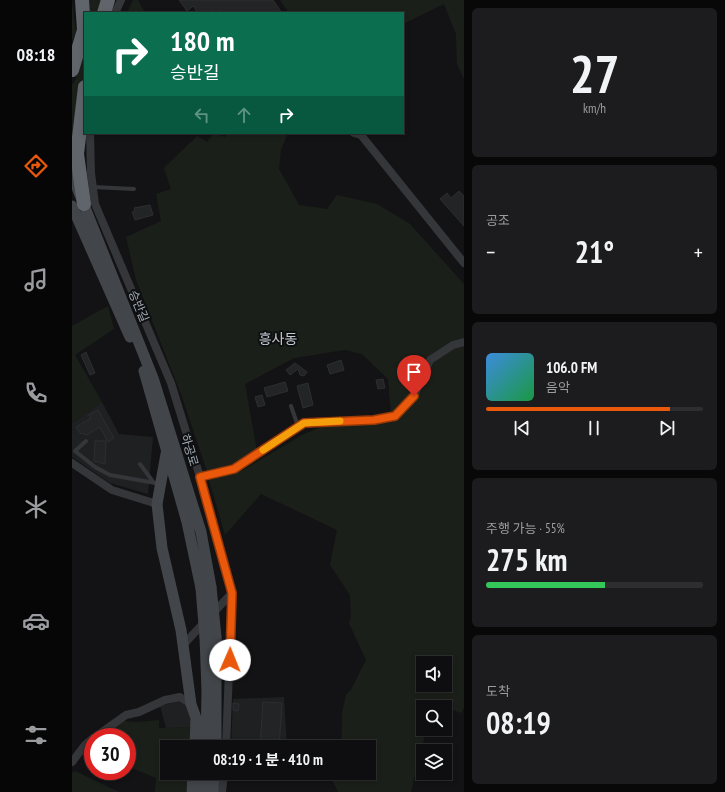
<!DOCTYPE html>
<html lang="ko">
<meta charset="utf-8">
<style>
body{margin:0;font-family:"PT Sans Narrow","Noto Sans KR",sans-serif;background:#1c1c1e;color:#f1f3f6;height:100vh;display:flex;flex-direction:column;font-size:15px;white-space:nowrap}
*{box-sizing:border-box;margin:0}
p{font-size:13px;color:#9b9c9f}
.icon{flex:none;width:22px;height:22px;fill:none;stroke:currentColor;stroke-width:2;stroke-linecap:round;stroke-linejoin:round}
.map{position:relative;flex:1;overflow:hidden}
.drawer{display:flex;flex-direction:column;gap:8px;padding:8px;background:#080809;width:261px}
.drawer>*{flex:none}
.guide{position:absolute;left:12px;top:12px;width:320px;height:122px;border-radius:0px;box-shadow:0 2px 6px #0003,0 0 0 1px #2e2e30;background:#0b6e4f;color:#fff;overflow:hidden}
.fabs{position:absolute;left:344px;top:656px;display:grid;gap:8px}
.fabs a{display:grid;place-items:center;width:36px;height:36px;border-radius:0px;background:#0e0e10;box-shadow:0 2px 6px #0003,0 0 0 1px #2e2e30;font-size:20px}
.speed{position:absolute;left:12px;top:728px;display:flex;gap:8px;font-size:20px;font-weight:700;text-align:center}
.speed>*{display:grid;place-content:center;width:52px;height:52px;border-radius:50%;background:#0e0e10;box-shadow:0 2px 6px #0003,0 0 0 1px #2e2e30;line-height:1}
.speed .limit{border:6px solid #d22;background:#fff;color:#111}
.pin{position:absolute;display:grid;place-items:center;width:34px;height:34px;color:#fff;margin:-41px -17px;border-radius:50% 50% 50% 0;rotate:-45deg;box-shadow:0 0 4px #0007}
.pin .icon{rotate:45deg}
.me{position:absolute;width:44px;margin:-22px;rotate:1deg;stroke-linejoin:round;filter:drop-shadow(0 0 3px #0008)}
.turn{display:flex;align-items:center;gap:14px;height:84px;padding:0 20px;font-size:18px}
.turn .icon{width:52px;height:52px;stroke-width:2.5}
.turn b{display:block;font-size:28px;line-height:34px}
.lanes{display:flex;align-items:center;height:38px;padding:0 20px;background:#0003;justify-content:center;gap:20px;direction:ltr}
.lanes .off{opacity:.35}
.big{font-size:30px;font-weight:700;line-height:1.1}
.drawer .tile{flex:1;display:flex;flex-direction:column;justify-content:center;gap:6px;min-width:0;padding:0 14px;border-radius:6px;background:#1c1c1e}
.drawer .dial{align-items:center;gap:0}
.dial b{font-size:52px;line-height:1}
.song{display:flex;align-items:center;gap:12px}
.cover{width:48px;height:48px;border-radius:6px;background:linear-gradient(135deg,hsl(210 70% 55%),hsl(140 70% 35%))}
.played{height:4px;border-radius:2px;background:linear-gradient(90deg,#ea580c 85%,#2e2e30 85%)}
.keys{display:flex;justify-content:space-around;direction:ltr}
.heat{display:flex;justify-content:space-between;align-items:center;font-size:22px;direction:ltr}
.charge{height:6px;border-radius:3px;background:linear-gradient(90deg,#34c759 55%,#2e2e30 0)}
.trip{position:absolute;left:88px;top:740px;width:216px;height:40px;border-radius:0px;background:#0e0e10;box-shadow:0 2px 6px #0003,0 0 0 1px #2e2e30;font-weight:700;line-height:40px;text-align:center}
main{display:flex;flex:1;min-height:0}
.menu{display:flex;flex-direction:column;width:72px;justify-content:space-around;align-items:center;background:#060606;color:#9b9c9f}
.menu .icon{width:28px;height:28px}
.menu .current{color:#ea580c}
.menu b{font-size:18px;color:#f1f3f6}
.map>svg:first-child{display:block}
.built{fill:#1f2022}
.green{fill:#1a2019;fill-rule:evenodd}
.building{fill:#232426;stroke:#2d2e31}
.lines{fill:none;stroke-linecap:round;stroke-linejoin:round}
.lane{stroke:#34363a;stroke-width:4}
.street{stroke:#34363a;stroke-width:8}
.secondary{stroke:#42464a;stroke-width:11}
.highway{stroke:#60656b;stroke-width:14}
.secondary-bridge{stroke:#42464a;stroke-width:11}
.route-casing{stroke:#983908;stroke-width:10}
.route{stroke:#ea580c;stroke-width:7}
.slow{stroke:#f59e0b;stroke-width:7}
.labels{text-anchor:middle;dominant-baseline:central;stroke-width:4;stroke-linejoin:round;paint-order:stroke}
.street-label{font-size:12px;fill:#a4adb6;stroke:#0e0f10}
.quarter-label{font-size:14px;fill:#c5cbd2;stroke:#0e0f10}
</style>
<main>
<nav class="menu">
<b>08:18</b>
<svg class="icon current" aria-label="directions" viewBox="0 0 24 24"><path d="M12 3l9 9-9 9-9-9zM9 14v-3h6M13 9l2 2-2 2"/></svg>
<svg class="icon" aria-label="music" viewBox="0 0 24 24"><path d="M9 18V5l10-2v13"/><circle cx="6" cy="18" r="3"/><circle cx="16" cy="16" r="3"/></svg>
<svg class="icon" aria-label="phone" viewBox="0 0 24 24"><path d="M5 4h4l2 5-3 2q2 4 5 5l2-3 5 2v4C11 20 4 13 5 4z"/></svg>
<svg class="icon" aria-label="climate" viewBox="0 0 24 24"><path d="M12 3v18M4 7l16 10M4 17L20 7"/></svg>
<svg class="icon" aria-label="car" viewBox="0 0 24 24"><path d="M5 17H2v-5l4-1 3-4h7l3 4 3 1v5h-3M9 17h6M6 11h13"/><circle cx="7" cy="17" r="2"/><circle cx="17" cy="17" r="2"/></svg>
<svg class="icon" aria-label="filters" viewBox="0 0 24 24"><path d="M4 7h16M4 17h16"/><circle cx="9" cy="7" r="2"/><circle cx="15" cy="17" r="2"/></svg>
</nav>
<div class="map">
<svg width="392" height="792" viewBox="0 0 392 792">
<rect width="100%" height="100%" fill="#131315"/>
<!-- built -->
<path class="built" d="M30,402L47,434L81,437L76,494L38,483L0,457V423Z
M212,697L215,747H159L161,699Z
M108,701L117,706L120,727L94,728L88,706Z"/>
<!-- green -->
<path class="green" d="M0,0L4,33L0,41Z
M14,0H33L27,13H16Z
M61,0H66L73,13H55Z
M208,0H392V79L385,64L384,34L372,4L331,24V13H217Z
M13,42V71L4,110L0,162V85L4,79Z
M142,133L153,137L155,133H216L209,149L207,169L227,205L255,209L265,195L305,204L338,224L392,284V708L389,713L364,703L363,707H351V729H355L347,756L339,792H266L257,773H297V747H267L270,734V713L274,695L280,688L294,660L277,623L279,616L278,595L258,565L265,530L189,494L153,535L137,480L171,470L230,435L249,427L317,422L319,414L316,379L290,354L273,350L222,358L173,384L185,451L163,464L135,471L109,394L64,280L54,237L89,221L84,194L99,189L92,168L125,136L135,142ZM351,663H373V685H351Z
M36,306L42,329L3,355L30,402L0,423V326Z
M87,720V728L120,727L118,747H95V773H116L114,792H83L84,778L55,766V737H35L33,734L51,721L65,722Z
M3,771L47,792H0V773Z"/>
<!-- building -->
<path class="building" d="M107,0H201L210,13H152L149,10L145,13L141,10L137,13L133,11L126,13L121,6L115,11Z
M387,191L392,196V226L368,199L375,193L379,198Z
M78,205L81,215L63,220L60,212L63,211L62,208Z
M14,352L23,373L18,375L9,355Z
M269,360L272,370L258,374L255,365Z
M223,363L235,372L232,376L228,375L226,369L218,375L214,370Z
M311,379L313,388L306,389L304,380Z
M213,382L216,391L195,397L192,388Z
M236,383L241,405L231,408L225,386Z
M190,395L193,405L186,407L183,397Z
M26,410L42,438L36,442L28,427L15,435L8,433L4,427L19,418L17,415Z
M23,441H34L33,464L22,461Z
M191,702L210,703L207,747H188Z
M161,703L167,704L166,711L161,710Z"/>
<g class="lines">
<!-- lane -->
<path class="lane" d="M21,187L62,189
M219,406L226,426
M14,441L3,451L23,467L38,475L89,484
M68,464L82,483"/>
<!-- street -->
<path class="street" d="M43,13L49,0
M18,133L19,173L23,204L99,383L128,477L160,593L154,747
M282,133L289,135L392,263
M0,463L40,490L85,504
M128,477L162,469L232,423L302,420L323,416L342,396L358,360L381,345L392,342
M111,645L160,593
M23,737L54,715L67,712L93,700L108,697L119,704
M0,762L13,745L21,738
M150,792L152,773"/>
<!-- secondary -->
<path class="secondary" d="M0,175L81,378L129,532L139,587
M0,206L58,337
M72,371L115,522L129,588
M94,454L85,504L90,548L109,630L119,704L124,718L123,747
M133,637L135,690L134,747
M144,747V637
M120,792L121,773
M131,792L132,773
M141,792L142,773"/>
<!-- highway -->
<path class="highway" d="M32,13L36,0
M0,70L12,30L10,0
M12,204L5,154L13,87"/>
<!-- secondary-bridge -->
<path class="secondary-bridge" d="M139,587L144,637
M129,588L133,637"/>
</g>
<g class="lines">
<defs>
<path id="route" d="M158,660L160,593L128,477L162,469L232,423L302,420L323,416L342,396"/>
</defs>
<!-- route casing -->
<use href="#route" class="route-casing"/>
<!-- route -->
<use href="#route" class="route"/>
<!-- slow -->
<path class="slow" d="M191,450L232,423L268,421"/>
</g>
<g class="labels">
<!-- street labels -->
<g class="street-label">
<text transform="translate(67 306) rotate(67)">승반길</text>
<text transform="translate(118 450) rotate(73)">하공로</text>
</g>
<!-- quarter labels -->
<g class="quarter-label">
<text x="206" y="339">흥사동</text>
</g>
</g>
</svg>
<div class="fabs">
<a><svg class="icon" aria-label="sound" viewBox="0 0 24 24"><path d="M4 9h4l5-4v14l-5-4H4zM17 9q2 3 0 6"/></svg></a>
<a><svg class="icon" aria-label="search" viewBox="0 0 24 24"><circle cx="10" cy="10" r="6"/><path d="M15 15l6 6"/></svg></a>
<a><svg class="icon" aria-label="layers" viewBox="0 0 24 24"><path d="M12 4l9 5-9 5-9-5zM3 14l9 5 9-5"/></svg></a>
</div>
<div class="speed"><div class="limit">30</div></div>
<div class="pin" style="left:342px;top:396px;background:#d93025"><svg class="icon" aria-label="arrive" viewBox="0 0 24 24"><path d="M6 21V4h12l-3 4 3 4H6"/></svg></div>
<svg class="me" style="left:158px;top:660px" viewBox="-20 -20 40 40"><circle r="19" fill="#fff"/><path d="M0-13L10 11 0 6-10 11z" fill="#ea580c"/></svg>
<div class="trip">08:19 · 1 분 · 410 m</div>
<div class="guide">
<div class="turn"><svg class="icon" aria-label="right" viewBox="0 0 24 24"><path d="M7 20v-9h11M14 6l5 5-5 5"/></svg><div><b>180 m</b>승반길</div></div>
<div class="lanes"><svg class="icon off" aria-label="left" viewBox="0 0 24 24"><path d="M17 20v-9H6M10 6l-5 5 5 5"/></svg><svg class="icon off" aria-label="ahead" viewBox="0 0 24 24"><path d="M12 20V5M6 11l6-6 6 6"/></svg><svg class="icon" aria-label="right" viewBox="0 0 24 24"><path d="M7 20v-9h11M14 6l5 5-5 5"/></svg></div>
</div>
</div>
<section class="drawer">
<div class="tile dial"><b>27</b><p>km/h</p></div>
<div class="tile"><p>공조</p>
<div class="heat"><a>−</a><b class="big">21°</b><a>+</a></div>
</div>
<div class="tile">
<div class="song"><i class="cover"></i><div><b>106.0 FM</b><p>음악</p></div></div>
<div class="played"></div>
<div class="keys"><svg class="icon" aria-label="previous" viewBox="0 0 24 24"><path d="M18 5L8 12l10 7zM5 5v14"/></svg><svg class="icon" aria-label="pause" viewBox="0 0 24 24"><path d="M8 5v14M16 5v14"/></svg><svg class="icon" aria-label="next" viewBox="0 0 24 24"><path d="M6 5l10 7-10 7zM19 5v14"/></svg></div>
</div>
<div class="tile"><p>주행 가능 · 55%</p><b class="big">275 km</b><div class="charge"></div></div>
<div class="tile"><p>도착</p><b class="big">08:19</b></div>
</section>
</main>
